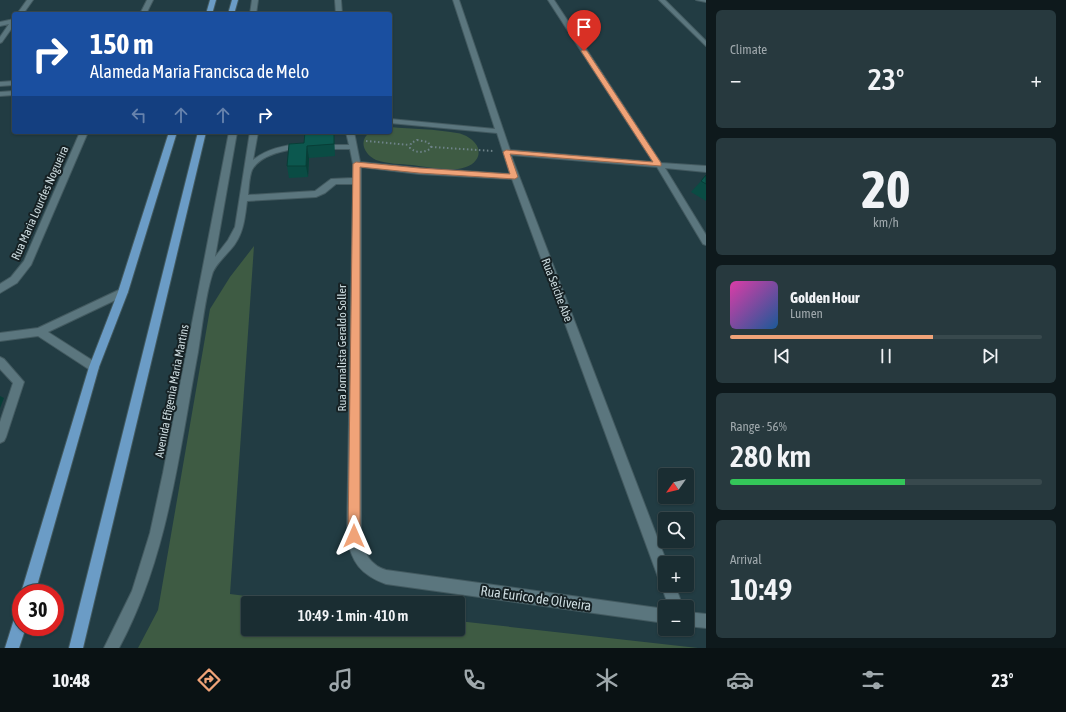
<!DOCTYPE html>
<meta charset="utf-8">
<style>
body{margin:0;font-family:"Asap Condensed",sans-serif;background:#27393e;color:#f1f3f6;height:100vh;display:flex;flex-direction:column;font-size:15px;white-space:nowrap}
*{box-sizing:border-box;margin:0}
p{font-size:13px;color:#9fa8ac}
.icon{flex:none;width:22px;height:22px;fill:none;stroke:currentColor;stroke-width:2;stroke-linecap:round;stroke-linejoin:round}
.map{position:relative;flex:1;overflow:hidden}
.sheet{display:flex;flex-direction:column;gap:10px;padding:10px;background:#0e191c;width:360px}
.sheet>*{flex:none}
.hud{position:absolute;left:12px;top:12px;width:380px;height:122px;border-radius:4px;box-shadow:0 1px 3px #0004,0 0 0 1px #38494d;background:#1a4fa0;color:#fff;overflow:hidden}
.needle{width:26px;rotate:236deg}
.buttons{position:absolute;left:658px;top:468px;display:grid;gap:8px}
.buttons a{display:grid;place-items:center;width:36px;height:36px;border-radius:4px;background:#1a2d32;box-shadow:0 1px 3px #0004,0 0 0 1px #38494d;font-size:20px}
.speed{position:absolute;left:12px;top:584px;display:flex;gap:8px;font-size:20px;font-weight:700;text-align:center}
.speed>*{display:grid;place-content:center;width:52px;height:52px;border-radius:50%;background:#1a2d32;box-shadow:0 1px 3px #0004,0 0 0 1px #38494d;line-height:1}
.speed .limit{border:6px solid #d22;background:#fff;color:#111}
.pin{position:absolute;display:grid;place-items:center;width:34px;height:34px;color:#fff;margin:-41px -17px;border-radius:50% 50% 50% 0;rotate:-45deg;box-shadow:0 0 4px #0007}
.pin .icon{rotate:45deg}
.me{position:absolute;width:44px;margin:-22px;rotate:0deg;stroke-linejoin:round;filter:drop-shadow(0 0 3px #0008)}
.turn{display:flex;align-items:center;gap:14px;height:84px;padding:0 12px;font-size:18px}
.turn .icon{width:52px;height:52px;stroke-width:2.5}
.turn b{display:block;font-size:28px;line-height:34px}
.lanes{display:flex;align-items:center;height:38px;padding:0 12px;background:#0003;justify-content:center;gap:20px;direction:ltr}
.lanes .off{opacity:.35}
.big{font-size:30px;font-weight:600;line-height:1.1}
.sheet .widget{flex:1;display:flex;flex-direction:column;justify-content:center;gap:6px;min-width:0;padding:0 14px;border-radius:6px;background:#27393e}
.sheet .dial{align-items:center;gap:0}
.dial b{font-size:52px;line-height:1}
.song{display:flex;align-items:center;gap:12px}
.cover{width:48px;height:48px;border-radius:6px;background:linear-gradient(135deg,hsl(320 70% 55%),hsl(210 70% 35%))}
.played{height:4px;border-radius:2px;background:linear-gradient(90deg,#f0a378 65%,#38494d 65%)}
.keys{display:flex;justify-content:space-around;direction:ltr}
.heat{display:flex;justify-content:space-between;align-items:center;font-size:22px;direction:ltr}
.charge{height:6px;border-radius:3px;background:linear-gradient(90deg,#34c759 56%,#38494d 0)}
.trip{position:absolute;left:241px;top:596px;width:224px;height:40px;border-radius:4px;background:#1a2d32;box-shadow:0 1px 3px #0004,0 0 0 1px #38494d;font-weight:600;line-height:40px;text-align:center}
.menu{display:flex;height:64px;justify-content:space-around;align-items:center;background:#0a1214;color:#9fa8ac}
.menu .icon{width:28px;height:28px}
.menu .current{color:#f0a378}
.menu b{font-size:18px;color:#f1f3f6}
main{display:flex;flex:1;min-height:0}
.map>svg:first-child{display:block}
.green{fill:#3e5b43}
.lines{fill:none;stroke-linecap:round;stroke-linejoin:round}
.minor-casing{stroke:#435a60;stroke-width:2}
.major-casing{stroke:#435a60;stroke-width:2}
.path{stroke:#6e8389;stroke-width:2;stroke-dasharray:1.5 2.5;stroke-linecap:butt}
.minor{fill:#5b767e;fill-rule:evenodd}
.major{fill:#6b9cc6;fill-rule:evenodd}
.wall{fill:#0a4c44}
.shaded-wall{fill:#083e37}
.building{fill:#0c584f;stroke:#083e37}
.route{fill:#f0a378;stroke:#9c6a4e}
.labels{text-anchor:middle;dominant-baseline:central;stroke-width:4;stroke-linejoin:round;paint-order:stroke}
.street-label{font-size:12px;fill:#ccdbdf;stroke:#162124}
.near-street-label{font-size:14px;fill:#ccdbdf;stroke:#162124}
</style>
<main>
<div class="map">
<svg width="706" height="648" viewBox="0 0 706 648">
<rect width="100%" height="100%" fill="#223c43"/>
<!-- green -->
<path class="green" d="M390,127C412,129 435,129 457,133C465,134 475,140 478,148C479,152 479,156 476,160C465,176 429,167 412,165C401,164 387,164 376,160C364,154 358,141 370,132H390Z
M254,246L230,594L304,603H248V629H458V621L698,648H138L158,610L210,309L230,277Z"/>
<g class="lines">
<defs>
<path id="minor" d="M27,0H33L23,14H17Z
M147,0H153L146,14H140Z
M252,0H258L256,14H250Z
M335,0H341L342,14H336Z
M453,0H459L510,150L653,162L548,0H554L661,163L706,166V172L665,168L706,235V245L703,244L657,167L511,155L667,563H665V585H675L683,607H669L661,585L662,583L658,577L512,179L419,174L361,167V536C363,552 370,565 386,570L665,609V623L386,584C361,575 351,562 347,536L353,184H336L325,193L316,197L247,201C245,216 244,231 235,244C229,253 214,265 212,275C205,297 202,328 198,352C179,452 168,557 119,648H104L132,591L150,533L163,473L229,132H237L215,257L228,240L235,227L250,132H258L253,160C267,149 284,145 302,144L306,146L302,148C286,150 261,154 252,170C249,177 249,188 248,195L315,191L331,179L353,178V164L350,149H322L318,147L322,145H349L346,132H354L360,162L419,168L510,174L497,133L390,123V119L495,129Z
M659,0H665L706,41V46Z
M696,0H706V2Z
M14,19V25L2,42L0,43V37L9,24L0,26V22Z
M14,81V85L0,86V82Z
M14,91V95L0,96V92Z
M80,132H88L31,265L17,283L0,293V284L11,277L24,261Z
M123,288L126,289L128,292L126,295L48,332L98,364L99,367L98,370L94,372L90,370L38,336L0,341V333L38,328Z
M0,357L4,359L24,382L6,437L4,441L0,443V422L13,383L0,369Z
M687,612L706,614V628L687,626Z"/>
<path id="major" d="M210,0H216L212,14H206Z
M232,0H238L234,14H228Z
M169,132H177L128,292L99,367L35,593H21L89,367L118,292Z
M198,132H206L83,648H69Z
M21,611V627H26L19,648H5L16,613Z"/>
</defs>
<!-- minor casing -->
<use href="#minor" class="minor-casing"/>
<!-- major casing -->
<use href="#major" class="major-casing"/>
<!-- path -->
<path class="path" d="M417,140L428,142L431,147L430,149C423,153 416,153 410,148L411,143Z
M366,141L410,145
M431,147L493,151"/>
<!-- minor -->
<use href="#minor" class="minor"/>
<!-- major -->
<use href="#major" class="major"/>
</g>
<!-- wall -->
<path class="wall" d="M334,132L335,156L309,158L308,177L289,178L287,166L304,143Z
M706,175V201L691,192L701,181Z"/>
<!-- shaded-wall -->
<path class="shaded-wall" d="M307,146L309,158L308,177L306,166Z
M0,396L4,398L0,408Z"/>
<!-- building -->
<path class="building" d="M305,132H334V144L307,146L306,166H287L289,144L304,143Z
M706,175V184L701,181Z"/>
<!-- route -->
<path class="route" d="M584,49L587,51L661,163V166L510,154L518,177L515,179L419,173L360,167V536L358,540L354,542L350,540L348,536L353,164L356,162L419,168L510,174L503,152L506,150L653,162L581,51Z"/>
<g class="labels">
<!-- street labels -->
<g class="street-label">
<text transform="translate(40 203) rotate(-66)">Rua Maria Lourdes Nogueira</text>
<text transform="translate(557 290) rotate(69)">Rua Seiche Abe</text>
<text transform="translate(342 348) rotate(-90)">Rua Jornalista Geraldo Soller</text>
<text transform="translate(172 391) rotate(-79)">Avenida Efigenia Maria Martins</text>
</g>
<!-- near-street labels -->
<g class="near-street-label">
<text transform="translate(536 598) rotate(8)">Rua Eurico de Oliveira</text>
</g>
</g>
</svg>
<div class="buttons">
<a><svg class="needle" viewBox="-14 -14 28 28"><path d="M0-13l5 13h-10z" fill="#e53935"/><path d="M0 13l5-13h-10z" fill="#9fa8ac"/></svg></a>
<a><svg class="icon" aria-label="search" viewBox="0 0 24 24"><circle cx="10" cy="10" r="6"/><path d="M15 15l6 6"/></svg></a>
<a>+</a>
<a>−</a>
</div>
<div class="speed"><div class="limit">30</div></div>
<div class="pin" style="left:584px;top:51px;background:#d93025"><svg class="icon" aria-label="arrive" viewBox="0 0 24 24"><path d="M6 21V4h12l-3 4 3 4H6"/></svg></div>
<svg class="me" style="left:354px;top:536px" viewBox="-20 -20 40 40"><path d="M0-17L14 15 0 8-14 15z" fill="#f0a378" stroke="#fff" stroke-width="4"/></svg>
<div class="trip">10:49 · 1 min · 410 m</div>
<div class="hud">
<div class="turn"><svg class="icon" aria-label="right" viewBox="0 0 24 24"><path d="M7 20v-9h11M14 6l5 5-5 5"/></svg><div><b>150 m</b>Alameda Maria Francisca de Melo</div></div>
<div class="lanes"><svg class="icon off" aria-label="left" viewBox="0 0 24 24"><path d="M17 20v-9H6M10 6l-5 5 5 5"/></svg><svg class="icon off" aria-label="ahead" viewBox="0 0 24 24"><path d="M12 20V5M6 11l6-6 6 6"/></svg><svg class="icon off" aria-label="ahead" viewBox="0 0 24 24"><path d="M12 20V5M6 11l6-6 6 6"/></svg><svg class="icon" aria-label="right" viewBox="0 0 24 24"><path d="M7 20v-9h11M14 6l5 5-5 5"/></svg></div>
</div>
</div>
<section class="sheet">
<div class="widget"><p>Climate</p>
<div class="heat"><a>−</a><b class="big">23°</b><a>+</a></div>
</div>
<div class="widget dial"><b>20</b><p>km/h</p></div>
<div class="widget">
<div class="song"><i class="cover"></i><div><b>Golden Hour</b><p>Lumen</p></div></div>
<div class="played"></div>
<div class="keys"><svg class="icon" aria-label="previous" viewBox="0 0 24 24"><path d="M18 5L8 12l10 7zM5 5v14"/></svg><svg class="icon" aria-label="pause" viewBox="0 0 24 24"><path d="M8 5v14M16 5v14"/></svg><svg class="icon" aria-label="next" viewBox="0 0 24 24"><path d="M6 5l10 7-10 7zM19 5v14"/></svg></div>
</div>
<div class="widget"><p>Range · 56%</p><b class="big">280 km</b><div class="charge"></div></div>
<div class="widget"><p>Arrival</p><b class="big">10:49</b></div>
</section>
</main>
<nav class="menu">
<b>10:48</b>
<svg class="icon current" aria-label="directions" viewBox="0 0 24 24"><path d="M12 3l9 9-9 9-9-9zM9 14v-3h6M13 9l2 2-2 2"/></svg>
<svg class="icon" aria-label="music" viewBox="0 0 24 24"><path d="M9 18V5l10-2v13"/><circle cx="6" cy="18" r="3"/><circle cx="16" cy="16" r="3"/></svg>
<svg class="icon" aria-label="phone" viewBox="0 0 24 24"><path d="M5 4h4l2 5-3 2q2 4 5 5l2-3 5 2v4C11 20 4 13 5 4z"/></svg>
<svg class="icon" aria-label="climate" viewBox="0 0 24 24"><path d="M12 3v18M4 7l16 10M4 17L20 7"/></svg>
<svg class="icon" aria-label="car" viewBox="0 0 24 24"><path d="M5 17H2v-5l4-1 3-4h7l3 4 3 1v5h-3M9 17h6M6 11h13"/><circle cx="7" cy="17" r="2"/><circle cx="17" cy="17" r="2"/></svg>
<svg class="icon" aria-label="filters" viewBox="0 0 24 24"><path d="M4 7h16M4 17h16"/><circle cx="9" cy="7" r="2"/><circle cx="15" cy="17" r="2"/></svg>
<b>23°</b>
</nav>
